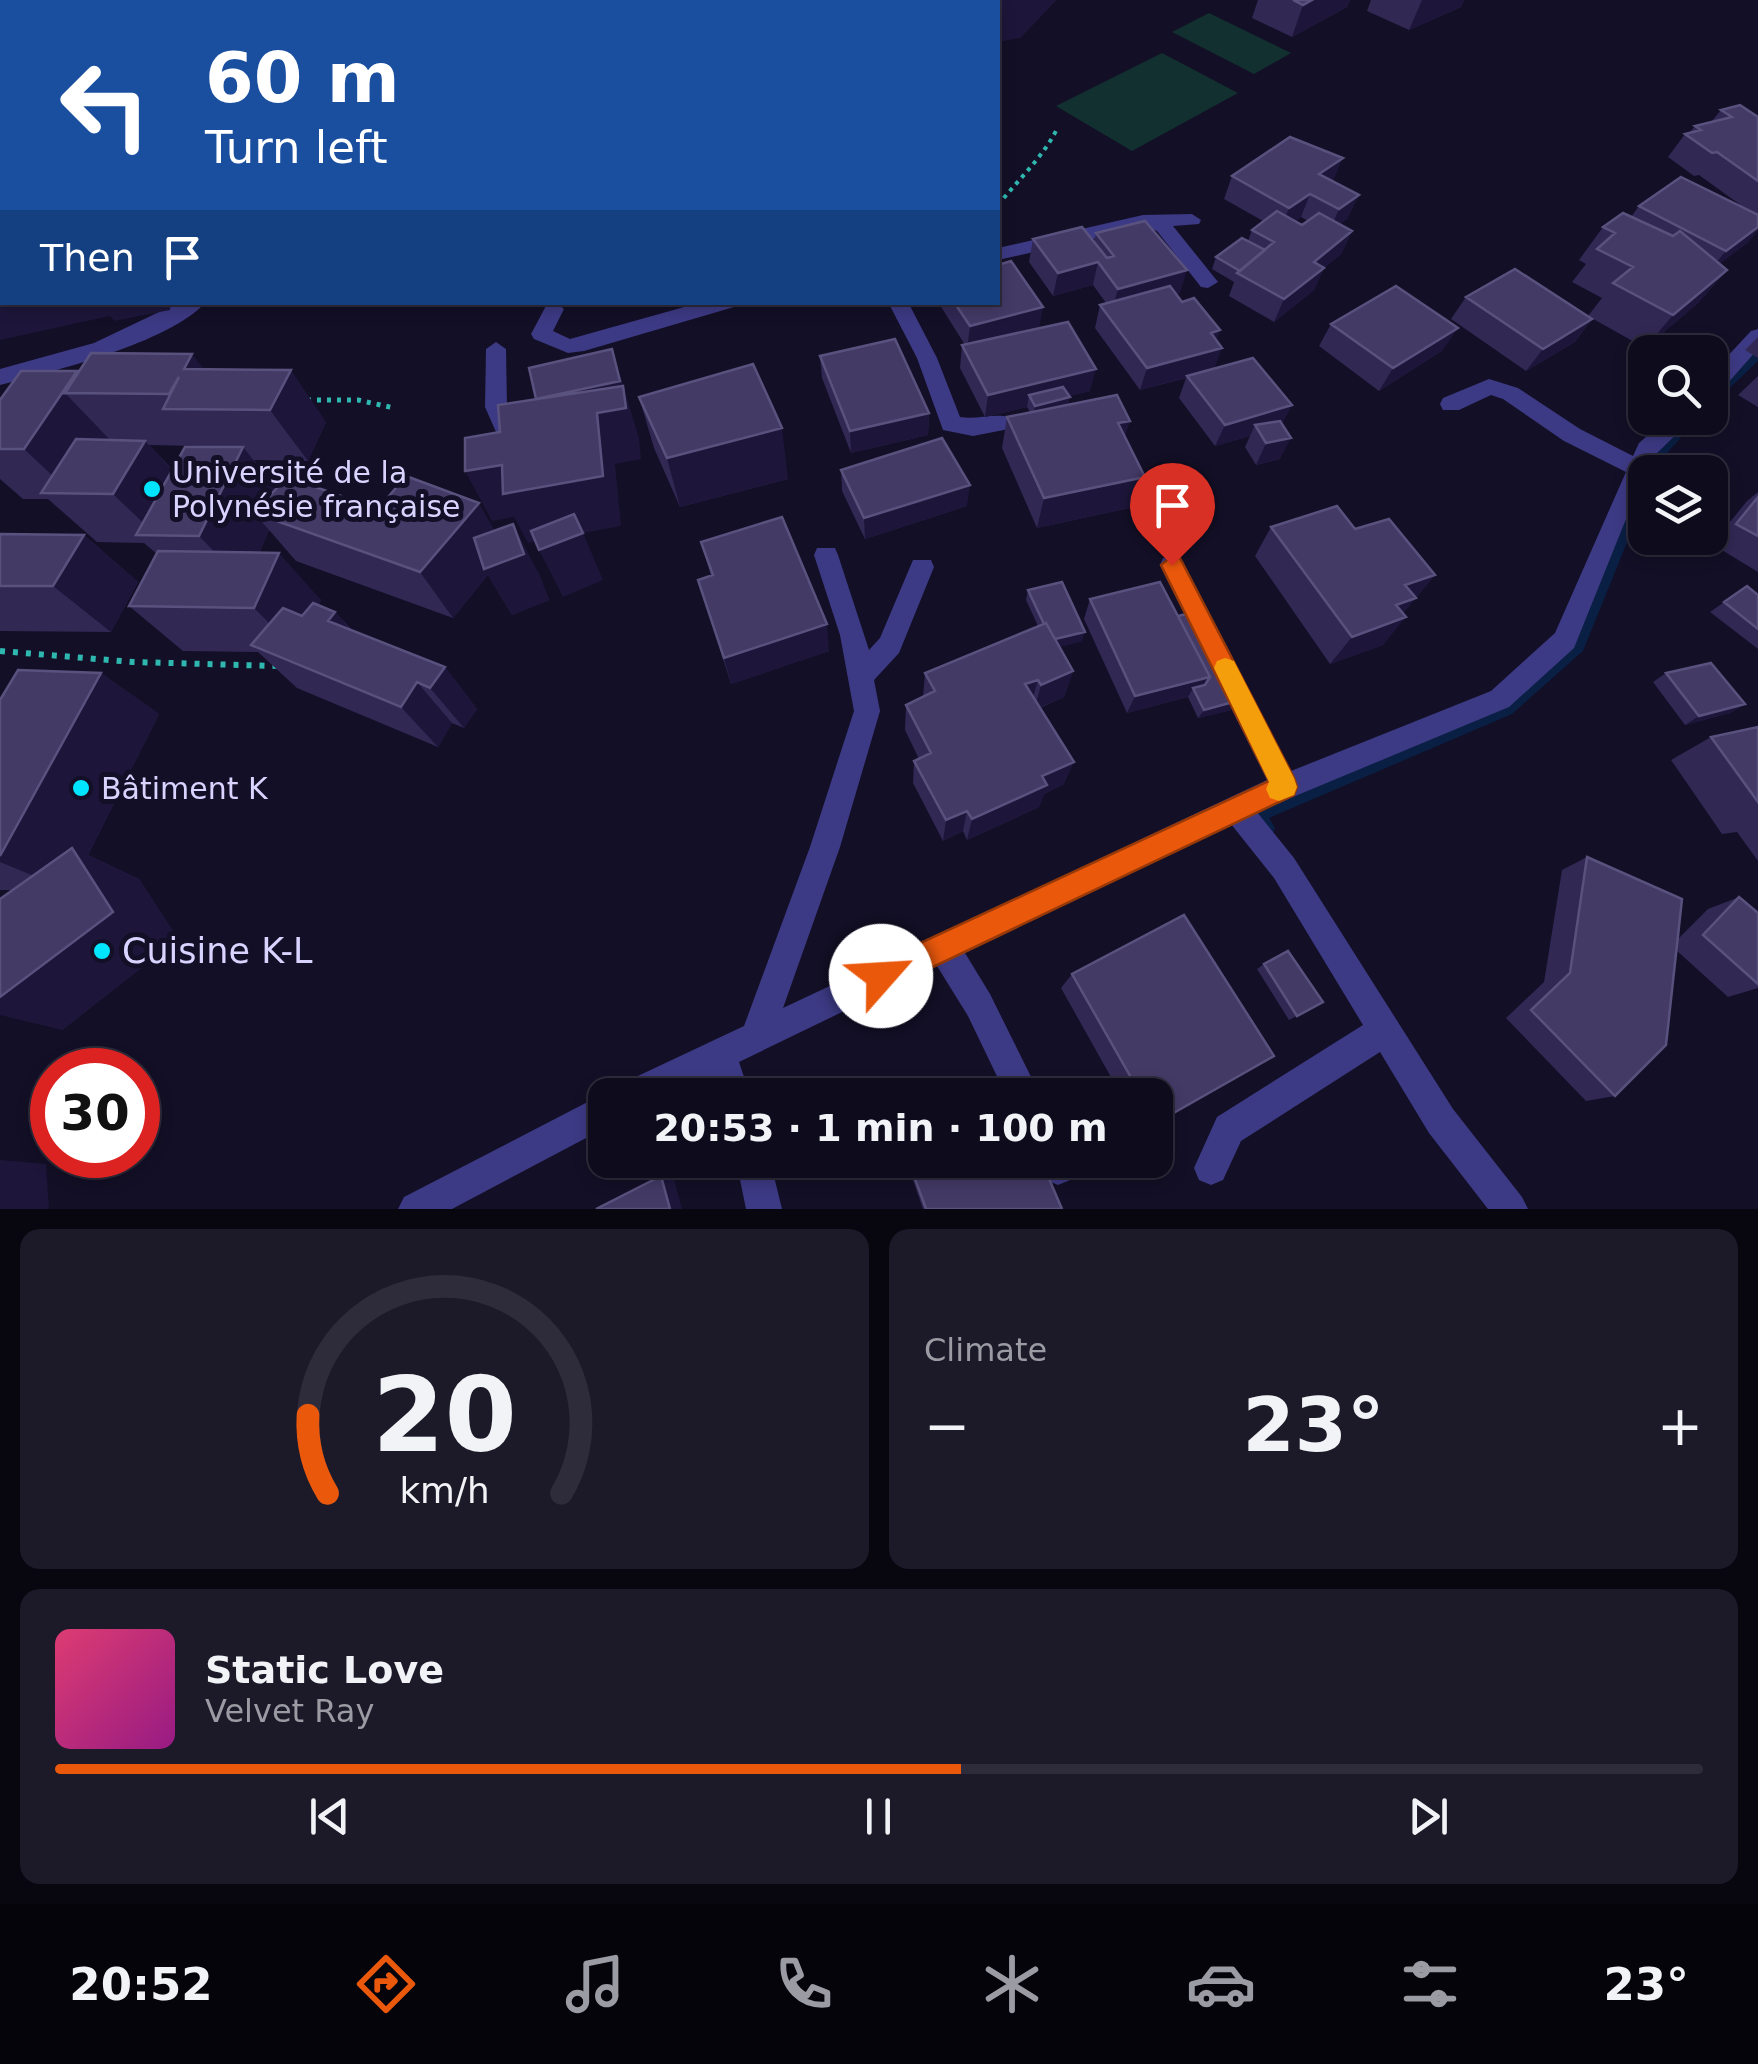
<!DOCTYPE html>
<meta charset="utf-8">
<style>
body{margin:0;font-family:"DejaVu Sans",sans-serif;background:#1c1929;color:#f1f3f6;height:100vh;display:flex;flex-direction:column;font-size:38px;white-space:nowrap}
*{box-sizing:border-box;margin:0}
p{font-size:32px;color:#9b9ba3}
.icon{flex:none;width:55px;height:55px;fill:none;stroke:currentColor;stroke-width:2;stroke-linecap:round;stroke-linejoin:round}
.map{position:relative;height:1209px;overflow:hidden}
.side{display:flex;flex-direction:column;gap:20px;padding:20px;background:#08060f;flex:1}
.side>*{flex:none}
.hud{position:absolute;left:0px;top:0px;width:1000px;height:305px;box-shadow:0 5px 15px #0003,0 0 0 2px #2e2b3b;background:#1a4fa0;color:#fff;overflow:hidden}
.controls{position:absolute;left:1628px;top:335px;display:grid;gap:20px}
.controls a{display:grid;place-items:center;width:100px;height:100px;border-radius:20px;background:#0e0b1c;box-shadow:0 5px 15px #0003,0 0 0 2px #2e2b3b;font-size:50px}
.speed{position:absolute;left:30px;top:1048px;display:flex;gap:20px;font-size:50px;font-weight:700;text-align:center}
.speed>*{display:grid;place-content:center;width:130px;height:130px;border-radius:50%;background:#0e0b1c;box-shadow:0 5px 15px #0003,0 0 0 2px #2e2b3b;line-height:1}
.speed .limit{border:15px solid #d22;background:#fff;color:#111}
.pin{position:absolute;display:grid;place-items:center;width:85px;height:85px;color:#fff;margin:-102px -42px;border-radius:50% 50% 50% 0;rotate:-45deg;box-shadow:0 0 10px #0007}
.pin .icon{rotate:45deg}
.me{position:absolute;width:110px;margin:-55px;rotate:64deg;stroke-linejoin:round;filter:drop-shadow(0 0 8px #0008)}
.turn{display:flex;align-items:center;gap:35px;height:210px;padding:0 40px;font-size:45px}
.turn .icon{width:130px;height:130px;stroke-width:2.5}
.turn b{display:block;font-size:70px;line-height:85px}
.then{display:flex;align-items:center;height:95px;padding:0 40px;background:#0003;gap:20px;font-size:38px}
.big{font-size:75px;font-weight:600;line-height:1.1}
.side .tile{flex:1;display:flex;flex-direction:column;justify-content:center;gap:15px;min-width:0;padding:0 35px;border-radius:20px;background:#1c1929}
.side .dial{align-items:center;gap:0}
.dial svg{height:260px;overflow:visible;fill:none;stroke:#2e2b3b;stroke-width:7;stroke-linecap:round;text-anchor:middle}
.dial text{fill:#f1f3f6;stroke:none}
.song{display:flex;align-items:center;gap:30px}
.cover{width:120px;height:120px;border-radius:15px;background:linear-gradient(135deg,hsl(340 70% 55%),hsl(310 70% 35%))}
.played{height:10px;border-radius:5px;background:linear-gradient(90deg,#ea580c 55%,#2e2b3b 55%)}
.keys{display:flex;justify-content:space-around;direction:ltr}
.heat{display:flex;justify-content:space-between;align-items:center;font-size:55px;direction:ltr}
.side .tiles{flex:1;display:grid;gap:20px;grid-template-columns:1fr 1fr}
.tile:last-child{grid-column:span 2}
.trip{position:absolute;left:588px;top:1078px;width:585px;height:100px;border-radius:20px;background:#0e0b1c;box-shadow:0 5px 15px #0003,0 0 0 2px #2e2b3b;font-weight:600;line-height:100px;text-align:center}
.tabs{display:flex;height:160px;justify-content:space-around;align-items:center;background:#06040b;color:#9b9ba3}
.tabs .icon{width:70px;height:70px}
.tabs .current{color:#ea580c}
.tabs b{font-size:45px;color:#f1f3f6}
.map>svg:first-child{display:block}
.green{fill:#12302f}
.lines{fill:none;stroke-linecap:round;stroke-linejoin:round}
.stream{fill:#0a1f44;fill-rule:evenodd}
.path-far2{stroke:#2fb8b0;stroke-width:4;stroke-dasharray:4 5;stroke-linecap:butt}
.path-far1{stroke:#2fb8b0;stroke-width:5;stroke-dasharray:4 6;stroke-linecap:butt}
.path{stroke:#2fb8b0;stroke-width:6;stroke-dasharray:5 8;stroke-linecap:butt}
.minor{fill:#3d3a85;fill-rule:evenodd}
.major{stroke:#c25bff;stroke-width:25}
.wall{fill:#312854;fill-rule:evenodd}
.shaded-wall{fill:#1d163a}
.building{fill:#433a66;stroke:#5a527e;stroke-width:2.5}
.route{fill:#ea580c;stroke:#983908;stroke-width:2.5}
.slow{fill:#f59e0b}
.poi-dot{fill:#00e5ff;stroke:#130f26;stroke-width:4}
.labels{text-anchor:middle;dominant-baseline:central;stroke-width:10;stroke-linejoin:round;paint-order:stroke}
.poi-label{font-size:30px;fill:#d9d4ff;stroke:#130f26;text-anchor:start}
.near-poi-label{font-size:35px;fill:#d9d4ff;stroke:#130f26;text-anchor:start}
</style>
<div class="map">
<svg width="1758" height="1209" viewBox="0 0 1758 1209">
<rect width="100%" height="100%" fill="#130f26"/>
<!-- green -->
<path class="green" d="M1209,13L1291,53L1254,74L1172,32Z
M1162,53L1238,93L1132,151L1056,106Z"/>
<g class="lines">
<!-- stream -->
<path class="stream" d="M1758,350V361L1714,403L1710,404V393L1754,351Z
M1686,418H1699L1657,464L1654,472H1645L1644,475L1642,472L1647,459Z
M1645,477V498L1583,651L1512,714L1269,818L1275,828L1273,833L1267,836L1261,833L1250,815L1252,810L1502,704L1573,643L1639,482Z"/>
<!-- path-far2 -->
<path class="path-far2" d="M660,0L671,2
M998,205C1019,179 1044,156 1058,127"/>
<!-- path-far1 -->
<path class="path-far1" d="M307,400H358L394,408"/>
<!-- path -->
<path class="path" d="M0,651L133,662L278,666"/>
<!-- minor -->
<path class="minor" d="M156,0H170L171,2H157Z
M1192,214L1201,220L1199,224L1173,226L1218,282L1208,288L1201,287L1157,231L1146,227L998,260V248L1143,215Z
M180,302H206C169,343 54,371 0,385V369L94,343Z
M555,302L564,309L553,331L570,339L702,302H737L734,307L584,351L568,353L534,339L531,334L547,304Z
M888,302H908L937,358L960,417C976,420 993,413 1009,417L1012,423L1009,429L973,436L943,430L917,358Z
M1758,329V349L1718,394L1710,397V375L1751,331Z
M496,342L506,349L507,407L519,435L508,443L500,441L485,407L486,349Z
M1489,379L1518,388L1580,429L1633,456L1639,443L1668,418H1693L1656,454L1645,472L1574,648L1509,707L1257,812L1294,858L1453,1109L1522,1197L1528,1209H1488L1429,1133L1380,1052L1241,1141L1223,1180L1211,1185L1199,1180L1194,1168L1217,1117L1363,1025L1274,878L1231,824L965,953L990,994L1040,1095H1006L968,1016L937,966L739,1062L750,1095H716L710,1076L671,1095H618L623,1083L744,1026L810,847L854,711L840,635L814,555L817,548H835L838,555L869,650L880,638L913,560H931L934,567L899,653L874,680L880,711L840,847L783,1008L1267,780L1160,565L1163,558H1181L1291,771L1491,691L1555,633L1626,472L1564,441L1503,399L1491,395L1459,410H1443L1440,404L1443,398Z
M605,1093L609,1095H605V1128L452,1209H398L404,1197Z
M736,1160H770L782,1209H746Z
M1037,1160H1072L1075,1168L1070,1180L1058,1185L1046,1180Z"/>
<!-- major -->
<path class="major" d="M25,2L32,0
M0,12L2,11"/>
</g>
<!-- wall -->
<path class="wall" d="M389,0H460L461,2H393Z
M853,0H1056L1020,38L998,2H856Z
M1258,0H1350L1347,7L1292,37L1252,18Z
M1371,0H1464L1461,7L1409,30L1367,11Z
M1721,110L1758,117V230L1747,243L1719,264L1727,270L1698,303L1645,348L1588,316L1602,298L1572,282L1586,264L1579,260L1603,227L1631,217L1639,206L1746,209L1699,175L1694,176L1668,157L1685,134L1689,133L1695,126L1711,122Z
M1232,176L1333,181L1348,218L1340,224L1352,231L1341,254L1324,268L1314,290L1274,322L1229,296L1234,282L1212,269L1216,257L1248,241L1252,230L1263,221L1224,199ZM1301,217L1308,221L1302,225L1295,221Z
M1096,233L1180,293L1176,294L1182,302L1220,330L1216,340L1214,368L1282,424L1280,459L1256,465L1245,447L1250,436L1215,446L1179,398L1186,378L1140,390L1095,328L1100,305L1106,303L1093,285L1053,296L1029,262L1033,239L1094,242Z
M1466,297L1592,319L1575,342L1526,371L1451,319Z
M938,302H998L1039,329L1090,391L1069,396L1068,405L1125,438L1145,477L1134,507L1037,528L1002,448L1007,417L1030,412L1027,407L985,417L960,368L962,345H965Z
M1331,324L1443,350L1379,391L1319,346Z
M1758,337V358L1745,350Z
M820,356L929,413L928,435L851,453L822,378Z
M204,369L326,422L308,461L254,460L277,489L495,531L538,572L549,600L512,615L488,575L453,618L296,561L269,530L259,553L321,600L318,606L335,612L352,630L445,667L477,709L464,728L452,723L438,747L297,688L258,652L183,651L129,606L157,554L144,543L97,542L48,499H23L0,479V400L78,373ZM149,445L196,446L197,447L172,469Z
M1758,376V407L1738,395Z
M639,397L788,479L680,507L654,448Z
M841,470L967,506L865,539L842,491Z
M1758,492V572L1712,544L1747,501Z
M1271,527L1355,529L1435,575L1403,613L1383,645L1330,664L1255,556Z
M0,534L84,535L138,582L111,632L0,631Z
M701,542L829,651L731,684L698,580L711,576Z
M1747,586L1758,595V649L1710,612Z
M1028,590L1082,641L1059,647L1073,671L1064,697L1040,708L1064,784L1044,794L1039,807L967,840L963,831L943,841L913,783L914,761L919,759L905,730L906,705L923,697L925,673L1038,626L1026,600Z
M1090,599L1231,710L1198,718L1188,697L1127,713L1084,619Z
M101,673L159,714L88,855L139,879L178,939L62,1030L13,890H0V700Z
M1666,673L1745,704L1730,713L1685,725L1653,682Z
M1758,727V861L1737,832L1722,834L1671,760L1711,737Z
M1587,857L1677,940L1708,909L1739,897L1758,913V988L1728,997L1676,950L1615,1096L1586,1101L1506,1018L1544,982L1562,870Z
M1264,964L1323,1002L1289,1020L1257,969Z
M1072,974L1274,1056L1155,1124V1095H1121L1061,988Z
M906,1160H1041L1062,1209H923Z"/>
<!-- shaded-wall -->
<path class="shaded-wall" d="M413,0H460L461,2H412L411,1Z
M920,0H1056L1020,38L998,42V2H902Z
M1312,0H1350L1347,7L1292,37L1303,5Z
M1422,0H1464L1461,7L1409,30Z
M2,90V120L0,121V91Z
M0,148H2V166L0,163Z
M1343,158L1333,181L1319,174Z
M2,191V230H0V192Z
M1310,194L1301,217L1280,231L1289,208Z
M1359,195L1348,218L1329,232L1339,209Z
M1758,227V230L1747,243L1706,274L1726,251Z
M1352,231L1341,254L1324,268L1314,290L1274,322L1284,299L1314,262Z
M1098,262L1093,285L1053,296L1058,273Z
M1187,270L1180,293L1112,311L1118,289Z
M1727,270L1698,303L1645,348L1673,315Z
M2,275V302H171L170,310L114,321L110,316L0,340V276Z
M1043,307L1039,329L967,349L970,326Z
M1592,319L1575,342L1526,371L1543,349Z
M1458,328L1443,350L1379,391L1393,368Z
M1220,330L1213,350L1222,348L1214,370L1140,390L1147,368L1211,333Z
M612,349L639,438L641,459L615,464L621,526L583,533L603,580L563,597L539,550L583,533L528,543L514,517L492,521L465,471L536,400Z
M192,354L234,407L184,369Z
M1096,369L1090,391L1034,405L1029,395L1027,407L985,417L988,395Z
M291,370L326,422L308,461L270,410Z
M77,371L98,393H65L113,443L72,494L24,449Z
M1070,397L1067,409L1033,417L1035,406Z
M1292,405L1281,426L1255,425L1250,436L1215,446L1225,425Z
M929,413L928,435L851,453L850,431Z
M1130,421L1120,452L1118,423Z
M782,428L788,479L680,507L667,458Z
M1291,438L1280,459L1256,465L1266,443Z
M145,441L192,491L156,535L113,494Z
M243,447L284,498L254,513L269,530L245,583L199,536Z
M1145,477L1134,507L1037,528L1044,498Z
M970,485L967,506L865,539L864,518Z
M479,503L506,551L513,524L538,572L549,600L512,615L488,575L453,618L420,572Z
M84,535L138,582L111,632L53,586Z
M279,553L321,600L299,653L254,608Z
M1435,575L1396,621L1406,617L1383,645L1330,664L1352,637L1405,585Z
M335,612L374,656L328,621Z
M827,624L829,651L731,684L724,658Z
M1085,632L1082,641L1048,650L1051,640Z
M445,667L477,709L464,728L430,688Z
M1073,671L1064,697L1034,710L1041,685Z
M101,673L159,714L88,855L139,879L178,939L62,1030L0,1015V997L70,891L0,862V856Z
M1210,677L1199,694L1193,688L1188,697L1127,713L1135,696Z
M1038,680L1031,705L1025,684Z
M417,682L452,723L438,747L401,707Z
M1237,701L1231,710L1198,718L1204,710Z
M1745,704L1730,713L1685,725L1699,716Z
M1074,762L1064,784L1044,794L1039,807L967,840L972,819L1042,776Z
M967,811L963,831L943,841L946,820Z
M0,1160L46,1164L49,1209H0Z
M661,1176L674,1179L682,1209H670Z"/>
<!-- building -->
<path class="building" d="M243,0H289L279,2H244Z
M898,0H924L906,2Z
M1293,0H1312L1303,5Z
M2,72V90L0,91V73Z
M1740,105L1758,117V181L1717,152L1712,153L1685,134L1701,130L1695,126L1732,117L1721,110Z
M2,135V148H0V136Z
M1290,137L1343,158L1319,174L1359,195L1339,209L1310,194L1289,208L1232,176Z
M2,164V191L0,192V170H2Z
M1681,177L1758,215V227L1726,251L1639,206Z
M1277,211L1302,225L1319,213L1352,231L1314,262L1324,268L1284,299L1237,273L1274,242L1252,230Z
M1623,213L1673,236L1680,231L1727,270L1673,315L1613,283L1633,267L1597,249L1615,233L1603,227Z
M0,217H2V275L0,276Z
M1145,221L1187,270L1118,289L1098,262L1058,273L1033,239L1082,227L1107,258L1114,256L1096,233Z
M1242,238L1265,250L1240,271L1216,257Z
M1011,261L1043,307L970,326L954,302H998V265Z
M1515,269L1592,319L1543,349L1466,297Z
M1170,286L1182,302L1194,298L1220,330L1211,333L1222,348L1147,368L1100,305Z
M1396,286L1458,328L1393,368L1331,324Z
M1068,322L1096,369L988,395L962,345Z
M895,339L929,413L850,431L820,356Z
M612,349L620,381L536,399L529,368Z
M91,353L192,354L184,369L291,370L270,410L163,409L179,377L169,394L65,393Z
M1253,358L1292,405L1225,425L1187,376Z
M753,364L782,428L667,458L639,397Z
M21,371H77L24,449H0V400Z
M623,386L626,408L597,413L603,476L503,494L502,465L465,471V438L500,432L498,405Z
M1063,387L1070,397L1035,406L1029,395Z
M1117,395L1130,421L1118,423L1145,477L1044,498L1007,417Z
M1280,421L1291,438L1266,443L1255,425Z
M942,438L970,485L864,518L841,470Z
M76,439L145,441L113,494L41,493Z
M185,447H243L199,536L136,535Z
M406,476L479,503L420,572L254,513L287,477L378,509Z
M1758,497V536L1736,524Z
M1337,506L1355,529L1389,519L1435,575L1405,585L1416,598L1396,605L1406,617L1352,637L1271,527Z
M574,514L583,533L539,550L531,531Z
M782,517L827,624L724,658L698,580L713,575L701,542Z
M513,524L524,554L484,569L474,538Z
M0,534L84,535L53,586H0Z
M158,551L279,553L254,608L129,606Z
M1062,582L1085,632L1055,639L1046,623L1044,624L1028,590Z
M1160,582L1210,677L1135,696L1090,599Z
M1747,586L1758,595V629L1724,602Z
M313,603L335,612L328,621L445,667L430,688L417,682L401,707L251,645L283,608L302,616Z
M1192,613L1237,701L1204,710L1193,688L1205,685L1210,677L1178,616Z
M1046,623L1073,671L1041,685L1038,680L1025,684L1074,762L1042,776L1047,785L972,819L967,811L946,820L914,761L931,753L906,705L935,691L925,673Z
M1711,663L1745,704L1699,716L1666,673Z
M18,670L101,673L0,856V700Z
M1758,727V802L1711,737Z
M72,848L113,912L0,997V899Z
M1587,857L1682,899L1666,1045L1615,1096L1531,1010L1570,973Z
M1739,897L1758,913V984L1703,935Z
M1184,915L1274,1056L1156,1123L1155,1120V1095H1141L1072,974Z
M1288,951L1323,1002L1297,1016L1264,964Z
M908,1160H1041L1062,1209H926Z
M661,1176L670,1209H596Z"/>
<!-- route -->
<path class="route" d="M1172,556L1180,558L1294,778L1297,787L1294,795L891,987L881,991L871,987L867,976L871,966L1269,781L1161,565Z"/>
<!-- slow -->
<path class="slow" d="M1225,658L1234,661L1294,778L1297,787L1294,795L1279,801L1270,798L1266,789L1269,782L1214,668L1217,661Z"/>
<!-- markers -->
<g class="poi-dot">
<circle cx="152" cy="489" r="10"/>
<circle cx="81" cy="788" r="10"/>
<circle cx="102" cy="951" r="10"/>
</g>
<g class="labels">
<!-- poi labels -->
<g class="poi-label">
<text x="172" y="472">Université de la<tspan x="172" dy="34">Polynésie française</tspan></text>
<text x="101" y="788">Bâtiment K</text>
</g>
<!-- near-poi labels -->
<g class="near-poi-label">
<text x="122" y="951">Cuisine K-L</text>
</g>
</g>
</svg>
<div class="controls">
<a><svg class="icon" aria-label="search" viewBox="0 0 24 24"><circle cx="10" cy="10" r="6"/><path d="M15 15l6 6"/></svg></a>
<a><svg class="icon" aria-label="layers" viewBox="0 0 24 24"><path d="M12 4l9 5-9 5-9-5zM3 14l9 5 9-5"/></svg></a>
</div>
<div class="speed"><div class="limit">30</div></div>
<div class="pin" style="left:1172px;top:565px;background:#d93025"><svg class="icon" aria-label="arrive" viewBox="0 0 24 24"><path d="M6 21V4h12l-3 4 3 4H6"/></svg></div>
<svg class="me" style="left:881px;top:976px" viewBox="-20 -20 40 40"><circle r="19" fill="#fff"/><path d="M0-13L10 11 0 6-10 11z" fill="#ea580c"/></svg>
<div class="trip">20:53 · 1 min · 100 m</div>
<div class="hud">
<div class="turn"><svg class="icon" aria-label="left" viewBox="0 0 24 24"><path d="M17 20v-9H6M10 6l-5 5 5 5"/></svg><div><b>60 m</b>Turn left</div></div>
<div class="then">Then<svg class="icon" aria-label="arrive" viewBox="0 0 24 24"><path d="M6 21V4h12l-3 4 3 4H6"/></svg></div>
</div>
</div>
<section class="side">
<div class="tiles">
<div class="tile dial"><svg viewBox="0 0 100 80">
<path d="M14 69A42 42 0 1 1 86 69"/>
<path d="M14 69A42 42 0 0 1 8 45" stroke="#ea580c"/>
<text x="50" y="56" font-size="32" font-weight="700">20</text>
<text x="50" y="72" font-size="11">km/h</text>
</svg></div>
<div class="tile"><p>Climate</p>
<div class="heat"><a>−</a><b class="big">23°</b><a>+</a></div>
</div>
<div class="tile">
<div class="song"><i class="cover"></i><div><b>Static Love</b><p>Velvet Ray</p></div></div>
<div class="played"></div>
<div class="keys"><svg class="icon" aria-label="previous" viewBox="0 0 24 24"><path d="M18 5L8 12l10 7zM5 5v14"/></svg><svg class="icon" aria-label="pause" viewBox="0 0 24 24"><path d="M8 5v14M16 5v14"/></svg><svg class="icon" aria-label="next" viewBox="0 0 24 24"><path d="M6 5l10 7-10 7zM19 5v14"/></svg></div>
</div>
</div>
</section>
<nav class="tabs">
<b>20:52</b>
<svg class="icon current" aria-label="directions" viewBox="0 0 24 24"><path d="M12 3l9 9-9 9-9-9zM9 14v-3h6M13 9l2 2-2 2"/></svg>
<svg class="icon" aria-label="music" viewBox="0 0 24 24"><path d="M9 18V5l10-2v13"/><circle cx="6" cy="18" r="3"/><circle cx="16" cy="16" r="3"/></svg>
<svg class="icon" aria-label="phone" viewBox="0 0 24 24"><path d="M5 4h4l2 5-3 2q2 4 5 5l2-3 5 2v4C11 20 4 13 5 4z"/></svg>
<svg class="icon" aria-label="climate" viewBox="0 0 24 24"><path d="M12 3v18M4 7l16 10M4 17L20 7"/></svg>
<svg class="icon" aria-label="car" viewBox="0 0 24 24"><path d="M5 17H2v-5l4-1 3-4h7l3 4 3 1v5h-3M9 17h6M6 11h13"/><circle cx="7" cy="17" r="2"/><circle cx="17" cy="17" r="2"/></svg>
<svg class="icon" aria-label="filters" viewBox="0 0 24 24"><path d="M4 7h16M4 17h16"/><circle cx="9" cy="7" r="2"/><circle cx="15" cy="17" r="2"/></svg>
<b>23°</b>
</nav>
